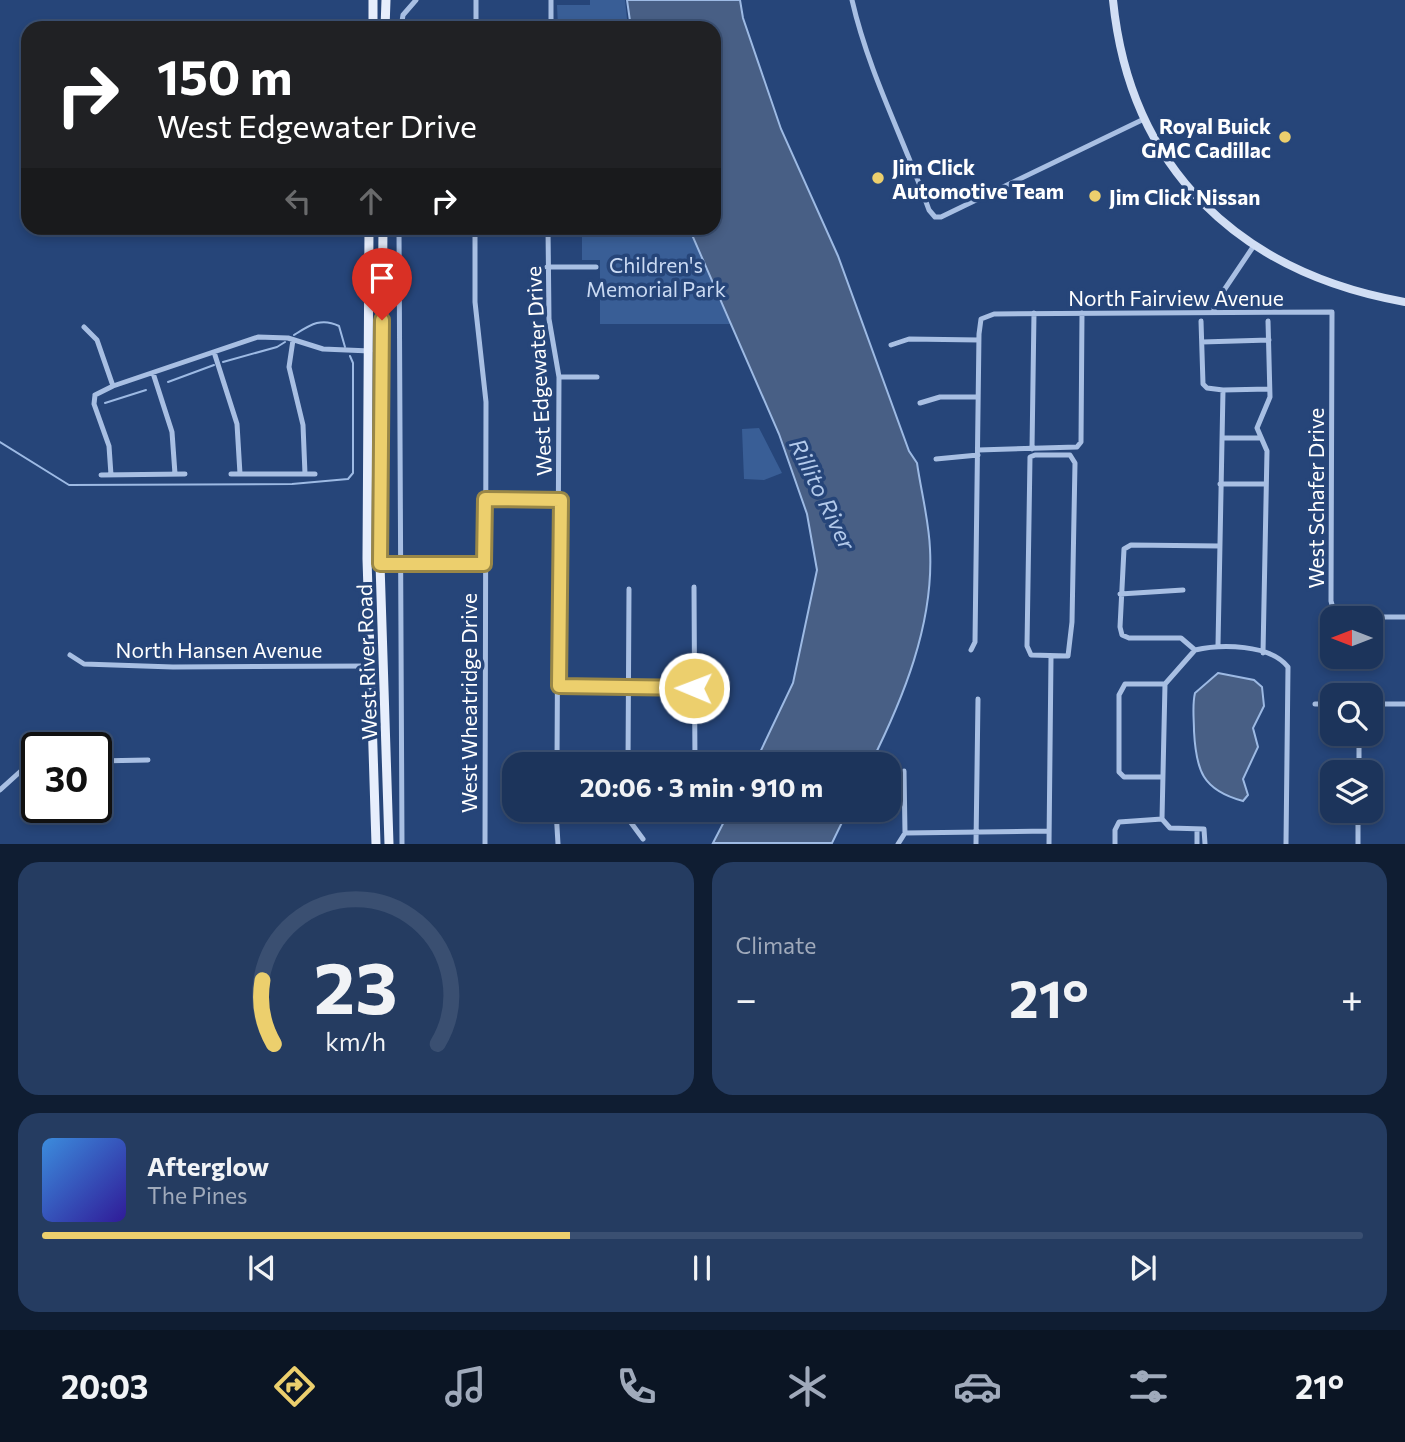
<!DOCTYPE html>
<meta charset="utf-8">
<style>
body{margin:0;font-family:Commissioner,sans-serif;background:#253c61;color:#f1f3f6;height:100vh;display:flex;flex-direction:column;font-size:26px;white-space:nowrap}
*{box-sizing:border-box;margin:0}
p{font-size:23px;color:#a0aabb}
.icon{flex:none;width:38px;height:38px;fill:none;stroke:currentColor;stroke-width:2;stroke-linecap:round;stroke-linejoin:round}
.map{position:relative;height:844px;overflow:hidden}
.drawer{display:flex;flex-direction:column;gap:18px;padding:18px;background:#0f1d32;flex:1}
.drawer>*{flex:none}
.banner{position:absolute;left:21px;top:21px;width:700px;height:214px;border-radius:21px;box-shadow:0 4px 10px #0003,0 0 0 2px #3a4f71;background:#202124;color:#fff;overflow:hidden}
.needle{width:46px;rotate:270deg}
.fabs{position:absolute;left:1320px;top:606px;display:grid;gap:14px}
.fabs a{display:grid;place-items:center;width:63px;height:63px;border-radius:14px;background:#1c345b;box-shadow:0 4px 10px #0003,0 0 0 2px #3a4f71;font-size:35px}
.speed{position:absolute;left:21px;top:732px;display:flex;gap:14px;font-size:35px;font-weight:700;text-align:center}
.speed>*{display:grid;place-content:center;width:91px;height:91px;border-radius:50%;background:#1c345b;box-shadow:0 4px 10px #0003,0 0 0 2px #3a4f71;line-height:1}
.speed .limit{border:4px solid #111;border-radius:10px;background:#fff;color:#111}
.pin{position:absolute;display:grid;place-items:center;width:60px;height:60px;color:#fff;margin:-72px -30px;border-radius:50% 50% 50% 0;rotate:-45deg;box-shadow:0 0 7px #0007}
.pin .icon{rotate:45deg}
.me{position:absolute;width:77px;margin:-38px;rotate:271deg;stroke-linejoin:round;filter:drop-shadow(0 0 5px #0008)}
.turn{display:flex;align-items:center;gap:24px;height:147px;padding:0 21px;font-size:32px}
.turn .icon{width:91px;height:91px;stroke-width:2.5}
.turn b{display:block;font-size:49px;line-height:60px}
.lanes{display:flex;align-items:center;height:66px;padding:0 21px;background:#0003;justify-content:center;gap:35px;direction:ltr}
.lanes .off{opacity:.35}
.big{font-size:52px;font-weight:700;line-height:1.1}
.drawer .card{flex:1;display:flex;flex-direction:column;justify-content:center;gap:10px;min-width:0;padding:0 24px;border-radius:21px;background:#253c61}
.drawer .dial{align-items:center;gap:0}
.dial svg{height:182px;overflow:visible;fill:none;stroke:#3a4f71;stroke-width:7;stroke-linecap:round;text-anchor:middle}
.dial text{fill:#f1f3f6;stroke:none}
.song{display:flex;align-items:center;gap:21px}
.cover{width:84px;height:84px;border-radius:10px;background:linear-gradient(135deg,hsl(210 70% 55%),hsl(250 70% 35%))}
.played{height:7px;border-radius:4px;background:linear-gradient(90deg,#eccf6d 40%,#3a4f71 40%)}
.keys{display:flex;justify-content:space-around;direction:ltr}
.heat{display:flex;justify-content:space-between;align-items:center;font-size:38px;direction:ltr}
.drawer .tiles{flex:1;display:grid;gap:18px;grid-template-columns:1fr 1fr}
.card:last-child{grid-column:span 2}
.trip{position:absolute;left:502px;top:752px;width:399px;height:70px;border-radius:21px;background:#1c345b;box-shadow:0 4px 10px #0003,0 0 0 2px #3a4f71;font-weight:700;line-height:70px;text-align:center}
.dock{display:flex;height:112px;justify-content:space-around;align-items:center;background:#0b1524;color:#a0aabb}
.dock .icon{width:49px;height:49px}
.dock .selected{color:#eccf6d}
.dock b{font-size:32px;color:#f1f3f6}
.map>svg:first-child{display:block}
.park{fill:#395e96}
.water{fill:#485f85;stroke:#9dbae4;stroke-width:2}
.lines{fill:none;stroke-linecap:round;stroke-linejoin:round}
.stream{stroke:#9dbae4;stroke-width:2}
.street{stroke:#a8bfe3;stroke-width:5}
.secondary{stroke:#d1def4;stroke-width:8}
.primary{stroke:#e7eefc;stroke-width:9}
.route-casing{stroke:#998747;stroke-width:18}
.route{stroke:#eccf6d;stroke-width:12}
.poi-dot{fill:#eccf6d;stroke:#264579;stroke-width:2.5}
.labels{text-anchor:middle;dominant-baseline:central;stroke-width:7;stroke-linejoin:round;paint-order:stroke}
.poi-label{font-size:21px;font-weight:bold;fill:#fff;stroke:#264579;text-anchor:start}
.park-label{font-size:21px;fill:#cadaf3;stroke:#264579}
.street-label{font-size:21px;fill:#fff;stroke:#264579}
.water-label{font-size:23px;font-style:italic;fill:#b3caeb;stroke:#264579}
</style>
<div class="map">
<svg width="1405" height="844" viewBox="0 0 1405 844">
<rect width="100%" height="100%" fill="#264579"/>
<!-- park -->
<path class="park" d="M590,0H625L628,28H558L557,5H590Z
M582,228H688L730,324H600V260H582Z
M759,428L782,473L764,480L744,479L742,429Z"/>
<!-- water -->
<path class="water" d="M627,0H740L743,18L781,129L838,256L909,451L917,463C921,491 929,521 930,549C934,624 903,699 870,765H754L793,683L817,570L807,514L779,434L689,228H714V28H631Z
M1218,673L1254,680L1262,687L1264,706L1253,728L1258,747L1243,779L1248,795L1243,801C1202,790 1196,770 1194,731C1194,719 1192,705 1195,693Z
M730,810H848L832,843H713Z"/>
<g class="lines">
<!-- stream -->
<path class="stream" d="M294,335C310,325 321,317 339,326L345,347
M223,362L277,347L285,342
M168,382L214,365
M105,403L146,390
M0,442L69,485L292,484L348,479L353,473V363L350,356"/>
<!-- street -->
<path class="street" d="M852,0C869,74 904,139 929,210L935,217H941L1144,119
M401,28L403,15L416,0
M476,28V0
M551,28V0
M399,228L402,844
M475,228V302L486,402L485,844
M548,228L549,319L559,377L557,765
M547,267H596
M1214,312V305L1253,247
M1201,321L1203,384L1207,388L1223,390L1218,645
M84,327L97,340L113,386
M293,340L289,367L303,425L305,474
M1202,342L1269,340
M891,345L909,339L979,340
M214,352L237,424L240,474
M153,373L172,432L175,474
M559,377H597
M1223,390L1269,389
M95,395L113,386L258,337L288,338L323,349L370,351
M95,395L94,404L109,446L111,475
M920,403L940,397H978
M1223,438H1260
M1032,449L1034,313
M978,450L1077,447L1081,442L1082,313
M1035,455H1070L1075,463L1072,622L1068,656L1031,655L1027,646L1030,457Z
M936,459L978,455
M231,474H315
M101,475L185,474
M1220,484H1264
M485,499L561,500
M1219,546L1131,545L1124,549L1120,627L1122,635L1129,638H1181L1195,650C1221,644 1270,644 1288,667L1286,844
M368,564H484
M694,587L695,765
M1120,594L1183,590
M971,650L975,642L979,334L981,319L994,314L1332,312L1331,601L1334,612L1345,617H1405
M1263,653L1267,451L1257,428L1270,397L1268,321
M70,655L84,664L173,667L370,666
M559,686L694,688
M1315,704H1332
M1370,704H1405
M96,761L148,760
M628,765L629,589
M1359,772V733
M1162,777H1124L1119,772V695L1125,684H1165
M0,790L22,770L37,767
M556,810L558,844
M629,810V820L643,839
M1162,819L1165,684L1195,650
M905,833L1049,831
M898,844L905,833L904,771
M976,844L978,699
M1049,844L1051,657
M1115,844V830L1119,822L1162,819L1170,828L1204,829L1205,844
M1197,844V829
M1358,844V810"/>
<!-- secondary -->
<path class="secondary" d="M1113,0C1130,170 1241,273 1405,302"/>
<!-- primary -->
<path class="primary" d="M373,28V0
M385,28L386,0
M369,228L367,559L376,844
M383,228L380,564L389,844"/>
</g>
<g class="lines">
<defs>
<path id="route" d="M382,320L380,564H484L485,499L561,500L559,686L694,688"/>
</defs>
<!-- route casing -->
<use href="#route" class="route-casing"/>
<!-- route -->
<use href="#route" class="route"/>
</g>
<!-- markers -->
<g class="poi-dot">
<circle cx="1285" cy="137" r="7"/>
<circle cx="878" cy="178" r="7"/>
<circle cx="1095" cy="196" r="7"/>
</g>
<g class="labels">
<!-- poi labels -->
<g class="poi-label">
<text x="1271" y="125" text-anchor="end">Royal Buick<tspan x="1271" dy="24">GMC Cadillac</tspan></text>
<text x="892" y="166">Jim Click<tspan x="892" dy="24">Automotive Team</tspan></text>
<text x="1109" y="196">Jim Click Nissan</text>
</g>
<!-- park labels -->
<g class="park-label">
<text x="656" y="264">Children's<tspan x="656" dy="24">Memorial Park</tspan></text>
</g>
<!-- street labels -->
<g class="street-label">
<text x="1176" y="297">North Fairview Avenue</text>
<text transform="translate(538 371) rotate(-93)">West Edgewater Drive</text>
<text transform="translate(1315 498) rotate(-90)">West Schafer Drive</text>
<text x="219" y="649">North Hansen Avenue</text>
<text transform="translate(366 662) rotate(-92)">West River Road</text>
<text transform="translate(468 703) rotate(-90)">West Wheatridge Drive</text>
</g>
<!-- water labels -->
<g class="water-label">
<text transform="translate(823 494) rotate(64)">Rillito River</text>
</g>
</g>
</svg>
<div class="fabs">
<a><svg class="needle" viewBox="-14 -14 28 28"><path d="M0-13l5 13h-10z" fill="#e53935"/><path d="M0 13l5-13h-10z" fill="#a0aabb"/></svg></a>
<a><svg class="icon" aria-label="search" viewBox="0 0 24 24"><circle cx="10" cy="10" r="6"/><path d="M15 15l6 6"/></svg></a>
<a><svg class="icon" aria-label="layers" viewBox="0 0 24 24"><path d="M12 4l9 5-9 5-9-5zM3 14l9 5 9-5"/></svg></a>
</div>
<div class="speed"><div class="limit">30</div></div>
<div class="pin" style="left:382px;top:320px;background:#d93025"><svg class="icon" aria-label="arrive" viewBox="0 0 24 24"><path d="M6 21V4h12l-3 4 3 4H6"/></svg></div>
<svg class="me" style="left:694px;top:688px" viewBox="-20 -20 40 40"><circle r="17" fill="#eccf6d" stroke="#fff" stroke-width="3"/><path d="M0-11L8 9 0 5-8 9z" fill="#fff"/></svg>
<div class="trip">20:06 · 3 min · 910 m</div>
<div class="banner">
<div class="turn"><svg class="icon" aria-label="right" viewBox="0 0 24 24"><path d="M7 20v-9h11M14 6l5 5-5 5"/></svg><div><b>150 m</b>West Edgewater Drive</div></div>
<div class="lanes"><svg class="icon off" aria-label="left" viewBox="0 0 24 24"><path d="M17 20v-9H6M10 6l-5 5 5 5"/></svg><svg class="icon off" aria-label="ahead" viewBox="0 0 24 24"><path d="M12 20V5M6 11l6-6 6 6"/></svg><svg class="icon" aria-label="right" viewBox="0 0 24 24"><path d="M7 20v-9h11M14 6l5 5-5 5"/></svg></div>
</div>
</div>
<section class="drawer">
<div class="tiles">
<div class="card dial"><svg viewBox="0 0 100 80">
<path d="M14 69A42 42 0 1 1 86 69"/>
<path d="M14 69A42 42 0 0 1 9 41" stroke="#eccf6d"/>
<text x="50" y="56" font-size="32" font-weight="700">23</text>
<text x="50" y="72" font-size="11">km/h</text>
</svg></div>
<div class="card"><p>Climate</p>
<div class="heat"><a>−</a><b class="big">21°</b><a>+</a></div>
</div>
<div class="card">
<div class="song"><i class="cover"></i><div><b>Afterglow</b><p>The Pines</p></div></div>
<div class="played"></div>
<div class="keys"><svg class="icon" aria-label="previous" viewBox="0 0 24 24"><path d="M18 5L8 12l10 7zM5 5v14"/></svg><svg class="icon" aria-label="pause" viewBox="0 0 24 24"><path d="M8 5v14M16 5v14"/></svg><svg class="icon" aria-label="next" viewBox="0 0 24 24"><path d="M6 5l10 7-10 7zM19 5v14"/></svg></div>
</div>
</div>
</section>
<nav class="dock">
<b>20:03</b>
<svg class="icon selected" aria-label="directions" viewBox="0 0 24 24"><path d="M12 3l9 9-9 9-9-9zM9 14v-3h6M13 9l2 2-2 2"/></svg>
<svg class="icon" aria-label="music" viewBox="0 0 24 24"><path d="M9 18V5l10-2v13"/><circle cx="6" cy="18" r="3"/><circle cx="16" cy="16" r="3"/></svg>
<svg class="icon" aria-label="phone" viewBox="0 0 24 24"><path d="M5 4h4l2 5-3 2q2 4 5 5l2-3 5 2v4C11 20 4 13 5 4z"/></svg>
<svg class="icon" aria-label="climate" viewBox="0 0 24 24"><path d="M12 3v18M4 7l16 10M4 17L20 7"/></svg>
<svg class="icon" aria-label="car" viewBox="0 0 24 24"><path d="M5 17H2v-5l4-1 3-4h7l3 4 3 1v5h-3M9 17h6M6 11h13"/><circle cx="7" cy="17" r="2"/><circle cx="17" cy="17" r="2"/></svg>
<svg class="icon" aria-label="filters" viewBox="0 0 24 24"><path d="M4 7h16M4 17h16"/><circle cx="9" cy="7" r="2"/><circle cx="15" cy="17" r="2"/></svg>
<b>21°</b>
</nav>
